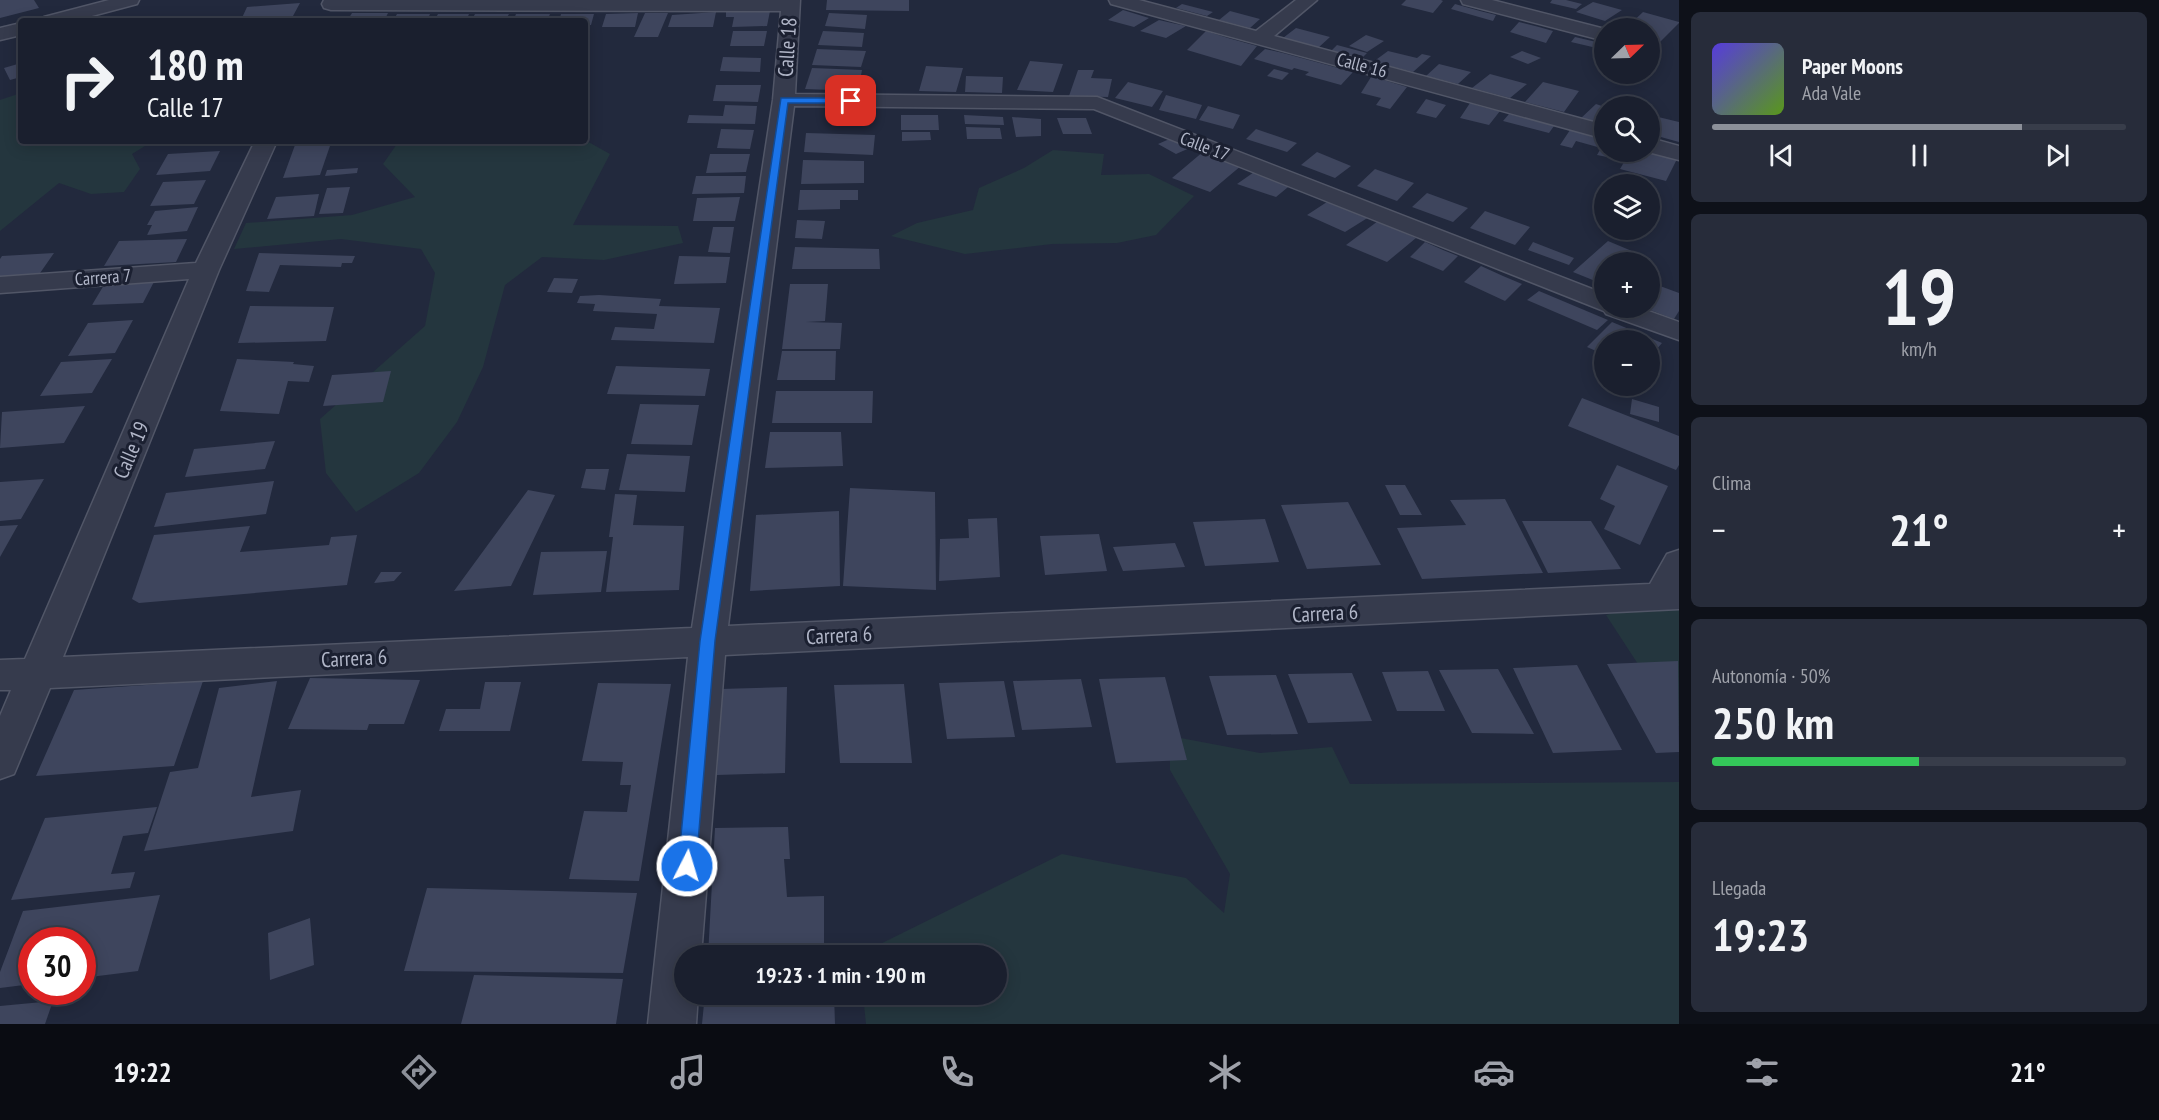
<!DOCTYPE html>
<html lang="es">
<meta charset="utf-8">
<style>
body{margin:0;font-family:"PT Sans Narrow",sans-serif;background:#272c3a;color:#f1f3f6;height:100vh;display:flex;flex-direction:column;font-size:22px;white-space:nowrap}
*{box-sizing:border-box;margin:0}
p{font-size:20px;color:#9fa2aa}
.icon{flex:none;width:33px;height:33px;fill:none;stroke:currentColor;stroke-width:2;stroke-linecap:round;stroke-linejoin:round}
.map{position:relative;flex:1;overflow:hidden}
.drawer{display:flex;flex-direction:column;gap:12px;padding:12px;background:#0e1119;width:480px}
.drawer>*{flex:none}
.top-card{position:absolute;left:18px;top:18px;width:570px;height:126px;border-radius:6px;box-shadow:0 3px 15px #0003,0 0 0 2px #383d4a;background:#1a1f2e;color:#f1f3f6;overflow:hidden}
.needle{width:39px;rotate:67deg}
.tools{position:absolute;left:1594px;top:18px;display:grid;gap:12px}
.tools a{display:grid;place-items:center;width:66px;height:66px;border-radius:50%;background:#1a1f2e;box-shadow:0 3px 15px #0003,0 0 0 2px #383d4a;font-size:30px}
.speed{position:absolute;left:18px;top:927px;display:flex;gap:12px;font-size:30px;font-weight:700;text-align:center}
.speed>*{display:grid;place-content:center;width:78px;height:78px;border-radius:50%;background:#1a1f2e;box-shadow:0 3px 15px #0003,0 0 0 2px #383d4a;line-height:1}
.speed .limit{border:9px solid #d22;background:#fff;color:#111}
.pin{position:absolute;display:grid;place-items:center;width:51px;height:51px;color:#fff;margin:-26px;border-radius:12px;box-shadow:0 3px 9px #0006}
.me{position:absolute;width:66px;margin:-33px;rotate:5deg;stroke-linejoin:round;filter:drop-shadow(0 0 4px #0008)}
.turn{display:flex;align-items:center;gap:21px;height:126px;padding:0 30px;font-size:27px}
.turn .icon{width:78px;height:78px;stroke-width:2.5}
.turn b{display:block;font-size:42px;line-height:51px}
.big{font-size:45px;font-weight:700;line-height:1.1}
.drawer .widget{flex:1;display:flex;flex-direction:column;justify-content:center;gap:9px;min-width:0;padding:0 21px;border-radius:9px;background:#272c3a}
.drawer .dial{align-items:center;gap:0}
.dial b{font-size:78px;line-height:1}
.song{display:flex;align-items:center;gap:18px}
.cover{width:72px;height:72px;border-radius:9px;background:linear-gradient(135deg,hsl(250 70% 55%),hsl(90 70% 35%))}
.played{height:6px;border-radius:3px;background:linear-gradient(90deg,#8c9099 75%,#383d4a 75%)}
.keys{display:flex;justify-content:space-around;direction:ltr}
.heat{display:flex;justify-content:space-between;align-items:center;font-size:33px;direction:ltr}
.charge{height:9px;border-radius:4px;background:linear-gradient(90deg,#34c759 50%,#383d4a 0)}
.trip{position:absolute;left:674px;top:945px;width:333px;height:60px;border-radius:30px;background:#1a1f2e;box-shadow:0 3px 15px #0003,0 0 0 2px #383d4a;font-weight:700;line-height:60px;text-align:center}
.menu{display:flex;height:96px;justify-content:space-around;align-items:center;background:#0a0c12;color:#9fa2aa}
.menu .icon{width:42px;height:42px}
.menu .on{color:#8c9099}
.menu b{font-size:27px;color:#f1f3f6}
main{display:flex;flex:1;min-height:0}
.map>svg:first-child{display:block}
.green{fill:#24363e}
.building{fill:#3e455d}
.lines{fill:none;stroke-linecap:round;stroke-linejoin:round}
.street-casing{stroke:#515667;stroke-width:3}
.street{fill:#363b4d;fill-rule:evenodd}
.route{fill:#1a73e8;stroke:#114b97;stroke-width:1.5}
.labels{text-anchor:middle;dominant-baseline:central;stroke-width:6;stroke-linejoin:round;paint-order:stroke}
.far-street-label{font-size:18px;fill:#b1b6c8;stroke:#1b2031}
.street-label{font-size:21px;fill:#b1b6c8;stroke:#1b2031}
</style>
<main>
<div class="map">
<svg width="1679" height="1024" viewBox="0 0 1679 1024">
<rect width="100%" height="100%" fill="#22293d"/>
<!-- green -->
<path class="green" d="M21,93V141H153L132,154L140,169L124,192L91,194L59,183L0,231V100Z
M585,140L610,154L573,225L678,226L683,243L604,260L542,257L505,285L483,367L457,422L419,473L356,512L326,473L320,419L425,326L435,273L421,249L341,239L234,249L246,223L352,215L415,197L383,164L399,141L522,142Z
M1053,150L1104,154L1101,175L1149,174L1194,196L1156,235L1117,243L1052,244L965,254L891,236L917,223L973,210L979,188L1024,168Z
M1667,598L1679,599V727L1606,615Z
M1170,736L1260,753L1332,747L1350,784L1679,782V1024H866L863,995L996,994V956L858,955L1062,854L1186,878L1224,913L1230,874L1170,770Z"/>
<!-- building -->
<path class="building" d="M0,0H34L39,8L0,18Z
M827,0H909V11L826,10Z
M1406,0H1441L1443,1L1433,13L1401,5Z
M1552,0H1566L1582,4L1576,9L1550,3Z
M1593,2L1622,10L1605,21L1576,12Z
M300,3L293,16L241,20L247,7Z
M1182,4L1213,12L1207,16L1176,8Z
M1455,4L1480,11L1496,15L1493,21L1451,9Z
M1123,10L1149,18L1134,27L1108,20Z
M770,11L767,26L732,27L734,17H726V12Z
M1230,11L1260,19L1250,28L1219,20Z
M716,12L713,27H668L672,15Z
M1643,12L1679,22V23L1658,44L1650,42V28H1626Z
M352,13H388L384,21H347Z
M638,13L635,27H602L606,14Z
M645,13H668L658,37H634Z
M829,13L867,15L865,29L825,26Z
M397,14H430L427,21H393Z
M438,14H469L466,21H434Z
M475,14H509L505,21H471Z
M516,14H550L547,21H513Z
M561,14H594L591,25H585V21H559Z
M1159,20L1172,23L1186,26L1166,38L1140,31Z
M1519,22L1539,27L1553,31L1546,43L1510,32Z
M1296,28L1330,37L1318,48L1283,38Z
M733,31H767L764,46H730Z
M823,31L864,33L862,47L818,45Z
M1206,31L1228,38L1257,46L1241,66L1187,50Z
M1366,35L1384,41L1367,52L1349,46Z
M1575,37L1605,44V45L1601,49L1571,42Z
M1337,45L1367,53L1361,59L1331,51Z
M817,49L866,51L861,67L812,65Z
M1265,49L1283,53L1353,72L1341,85L1305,75L1309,72L1294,68L1292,70L1254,59Z
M1388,51L1417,58L1422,54L1431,56L1413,72L1373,62Z
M1522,51L1541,58L1528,64L1510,57Z
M723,57L761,58L760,72L720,71Z
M1030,61L1063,64L1053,92L1017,90Z
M21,63V77L10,80L4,68Z
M1439,64L1471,72L1458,84L1426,76Z
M926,66L963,68L956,92L919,91Z
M812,68L862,70L858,91L805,89Z
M1274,69L1289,73L1282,80L1267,76Z
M1078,70H1094L1091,78L1112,79L1108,97L1069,96Z
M1490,74L1527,84L1510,98L1472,88Z
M966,76L1003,77L1002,93L965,92Z
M1371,77L1387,81L1407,87L1390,109L1376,105L1381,98L1361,93Z
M1128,82L1163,91L1152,107L1115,98Z
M1543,82L1579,91L1564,112L1525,102Z
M716,85H761L758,102L713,101Z
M1166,95L1202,105L1196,119L1159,110Z
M1426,99L1446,105L1436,118L1416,113Z
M1470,103L1483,107L1500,111L1489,125L1460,118Z
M1596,104L1605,107V123L1580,119Z
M725,105L757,106L755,124L687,123L689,115L723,116Z
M1208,106L1240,115L1233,129L1199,120Z
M1509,114L1533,120L1554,126L1549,133L1503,121Z
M901,115H938L939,130H901Z
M964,115L1003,117L1004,125L965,124Z
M1650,115L1679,122V142L1650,134Z
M1012,117L1041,119V136L1016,137Z
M1057,118H1086L1092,134H1063Z
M966,127L1000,128L1002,139H967Z
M721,129L754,130L750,149L717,148Z
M1256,129L1297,143L1287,152L1246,139Z
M1570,130L1605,139V152H1611L1607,157L1597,155L1601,148L1576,141L1572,148L1560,145Z
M902,132H930L931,140L902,141Z
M806,133L875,135L873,155L804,152Z
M1174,137L1192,147L1176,154L1158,144Z
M331,143L320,175L283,178L295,145Z
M220,151L210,171L156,175L168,154Z
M1204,151L1242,165L1210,192L1172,178Z
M1317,152L1351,166L1335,178L1301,165Z
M1630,152H1650L1677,159L1666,181L1620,169Z
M710,154H750L746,172L706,173Z
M803,160L864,161V183L801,184Z
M358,168L357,173L325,176L327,170Z
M1375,169L1414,183L1397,201L1357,186Z
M1257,170L1293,183L1276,197L1237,184Z
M696,176H746L744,193L692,194Z
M206,180L194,204L150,206L163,182Z
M350,187L343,213L319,214L327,188Z
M800,190H858V200H840V209L798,210Z
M1427,193L1468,208L1453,222L1412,207Z
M319,194L314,216L267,219L276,197Z
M740,197L735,221H693L697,198Z
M1330,200L1369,217L1345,232L1307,215Z
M198,207L187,231L147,235L152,225H147L155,211Z
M1485,211L1530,227L1515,245L1470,228Z
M797,220L825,221L822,239L795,238Z
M1378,221L1416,238L1387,262L1346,245Z
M713,227H734L730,253L708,252Z
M187,239L176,262L104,266L119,241Z
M1608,241L1651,259L1647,262H1605V285L1573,272Z
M1425,242L1443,250L1458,256L1443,271L1410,257Z
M1533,242L1574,258L1569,265L1528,250Z
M795,247L879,249L880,269H792Z
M54,253L38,276L0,278V259L2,256Z
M259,253L355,256L352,263H342L341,267L280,265L269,292L246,291Z
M679,256L730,257L726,283L674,284Z
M1481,266L1503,276L1522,284L1505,301L1464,282Z
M157,276L143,303L92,305L107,280Z
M554,278L578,279L572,293L547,292Z
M790,284H828L825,321L806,322L842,323L840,349H782Z
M1660,286L1679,293V311L1674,319L1645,308H1650V301Z
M1539,291L1577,307L1608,320L1597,330L1527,300Z
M599,295L661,299L659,306L720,308L714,343L611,340L615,327L654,329L657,314L593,311L595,304L577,303L580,296Z
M250,306L334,307L326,341L238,343Z
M133,320L115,353L68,356L88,323Z
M1612,322L1636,332L1662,343L1650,357V340H1605V355L1587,347Z
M782,351H836L835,380H777Z
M112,359L92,393L40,396L61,362Z
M237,359L294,362L293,364L314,366L309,382L288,381L279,414L220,411Z
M616,366L710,369L705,396L607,394Z
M391,371L383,402L323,406L332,375Z
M776,391H873L872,423H772Z
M1582,398L1679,436V465L1676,470L1568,426Z
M1632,399L1659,407V422L1630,414Z
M640,404L699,405L692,445L631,444Z
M85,406L64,443L0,448L2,412Z
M770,432H841L843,466L765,468Z
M275,441L265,469L185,477L194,449Z
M627,454L690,456L685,492L619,490Z
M1617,465L1668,486L1640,545L1604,529L1615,506L1600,499Z
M586,469H609L605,490L581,488Z
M44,479L21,519L0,521V482Z
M274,481L266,514L154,527L166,493Z
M1385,485H1405L1422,515H1400Z
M850,488L935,492L936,590L843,586Z
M528,490L555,495L511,586L454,591Z
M615,494L637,495L633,525L684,526L679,590L606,592L613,537H609Z
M1505,499L1543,573L1422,579L1397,528L1466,525L1450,500Z
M1348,502L1381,565L1307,569L1281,505Z
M839,511L840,586L750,591L756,515Z
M997,518L1000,577L939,581L940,539L969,538L968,519Z
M1265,519L1279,562L1205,566L1193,522Z
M1522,521H1591L1621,569L1548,573Z
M18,525L0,557V526Z
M250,526L240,552L329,545L331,537L357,535L347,585L139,603L132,599L154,535Z
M1099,534L1107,571L1045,575L1040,536Z
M1175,543L1185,567L1123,571L1113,547Z
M607,551L601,592L533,595L541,552Z
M381,572H402L394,581L374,583Z
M1678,661L1679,752L1656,753L1607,664Z
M1577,665L1622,750L1553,753L1513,668Z
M1498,669L1534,734L1472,733L1439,670Z
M1428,671L1445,711H1397L1382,672Z
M1352,673L1372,721L1308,723L1288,674Z
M1276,675L1298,734L1227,735L1209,676Z
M1165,677L1187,760L1116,763L1099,679Z
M310,678L366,679L420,680L404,724H369L367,730L288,729Z
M1081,679L1092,727L1022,730L1013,681Z
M203,681L174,766L36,776L74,690Z
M277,681L251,797L301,790L293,831L144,851L170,772L198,768L219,688Z
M1004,681L1015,737L947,739L939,683Z
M485,682H521L510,731H439L446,709H480Z
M598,683L671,684L639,881L569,879L584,811L627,812L631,785H620L623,762L582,761Z
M904,684L912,763H840L834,685Z
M787,687L785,773L717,775L720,689Z
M157,807L148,833L123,836L111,874L135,872L130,888L11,900L45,818Z
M788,827L790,859H784L787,897L824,896V956H708L715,828Z
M427,888L637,893L623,973L404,971Z
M160,895L138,971L82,978V940H32V984L0,988V972L23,911Z
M310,918L314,965L270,980L268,933Z
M474,975L623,979L616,1024H461Z
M705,994H834L835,1024H702Z
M53,1001L45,1024H0V1006Z"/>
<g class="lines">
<defs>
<path id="street" d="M109,0H139L137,4L73,21H41L44,17Z
M324,0H800L795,94L1097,97L1605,294V308H1640L1679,322V340L1606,314L1604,311L1094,109L794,106L728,626L1650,584L1667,554L1679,550V609L725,655L701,956H684V994H698L696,1024H648L688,657L50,688L14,774L0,779V716L11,690H0V660L25,659L189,279L0,293V277L196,263L255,141H277L219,270L63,657L692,628L773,100L781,11L331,10L324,8L322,4Z
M1109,0H1139L1256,31L1296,0H1317L1274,36L1605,125V139L1111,4Z
M1461,0H1492L1605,29V41L1463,4Z
M21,23V35L0,40V28Z
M1650,138L1679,146V160L1648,152H1650Z"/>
</defs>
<!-- street casing -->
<use href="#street" class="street-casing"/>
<!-- street -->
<use href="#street" class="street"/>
</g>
<!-- route -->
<path class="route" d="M781,98H851L855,101L851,103H788L715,641L696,866L693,872L687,875L681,872L678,866L700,641Z"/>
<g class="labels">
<!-- far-street labels -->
<g class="far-street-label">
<text transform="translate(1362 65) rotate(15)">Calle 16</text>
<text transform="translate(1205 146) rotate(21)">Calle 17</text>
<text transform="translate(103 277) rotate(-4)">Carrera 7</text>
</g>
<!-- street labels -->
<g class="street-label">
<text transform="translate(787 47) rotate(-86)">Calle 18</text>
<text transform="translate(131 450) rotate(-67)">Calle 19</text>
<text transform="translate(1325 613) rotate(-3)">Carrera 6</text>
<text transform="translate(839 635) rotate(-3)">Carrera 6</text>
<text transform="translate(354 658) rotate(-3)">Carrera 6</text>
</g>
</g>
</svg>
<div class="tools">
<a><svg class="needle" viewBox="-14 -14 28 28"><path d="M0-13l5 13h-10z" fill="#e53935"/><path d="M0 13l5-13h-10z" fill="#9fa2aa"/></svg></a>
<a><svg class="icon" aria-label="search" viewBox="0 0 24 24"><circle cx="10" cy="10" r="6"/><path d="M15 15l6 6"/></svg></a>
<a><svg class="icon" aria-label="layers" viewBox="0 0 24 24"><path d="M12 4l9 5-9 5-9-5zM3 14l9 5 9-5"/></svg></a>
<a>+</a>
<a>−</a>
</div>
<div class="speed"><div class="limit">30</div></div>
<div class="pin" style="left:851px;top:101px;background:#d93025"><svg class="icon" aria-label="arrive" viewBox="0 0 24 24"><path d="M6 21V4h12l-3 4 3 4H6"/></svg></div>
<svg class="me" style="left:687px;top:866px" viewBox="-20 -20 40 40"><circle r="17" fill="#1a73e8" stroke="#fff" stroke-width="3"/><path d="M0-11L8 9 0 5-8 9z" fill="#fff"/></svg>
<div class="trip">19:23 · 1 min · 190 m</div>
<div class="top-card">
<div class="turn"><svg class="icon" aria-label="right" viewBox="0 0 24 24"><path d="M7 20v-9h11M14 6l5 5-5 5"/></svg><div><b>180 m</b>Calle 17</div></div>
</div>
</div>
<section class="drawer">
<div class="widget">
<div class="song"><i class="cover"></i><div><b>Paper Moons</b><p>Ada Vale</p></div></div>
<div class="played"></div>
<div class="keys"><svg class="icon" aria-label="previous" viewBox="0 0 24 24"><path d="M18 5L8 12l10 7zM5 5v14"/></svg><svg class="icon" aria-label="pause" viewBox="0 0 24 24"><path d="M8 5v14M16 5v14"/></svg><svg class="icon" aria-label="next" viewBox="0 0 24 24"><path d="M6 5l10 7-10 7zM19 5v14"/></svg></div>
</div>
<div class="widget dial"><b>19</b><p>km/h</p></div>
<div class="widget"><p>Clima</p>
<div class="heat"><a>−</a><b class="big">21°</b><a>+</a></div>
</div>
<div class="widget"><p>Autonomía · 50%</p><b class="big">250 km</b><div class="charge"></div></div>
<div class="widget"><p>Llegada</p><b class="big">19:23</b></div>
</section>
</main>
<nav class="menu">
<b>19:22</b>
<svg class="icon on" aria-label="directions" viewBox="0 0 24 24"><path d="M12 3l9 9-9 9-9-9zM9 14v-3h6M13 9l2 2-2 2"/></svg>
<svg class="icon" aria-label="music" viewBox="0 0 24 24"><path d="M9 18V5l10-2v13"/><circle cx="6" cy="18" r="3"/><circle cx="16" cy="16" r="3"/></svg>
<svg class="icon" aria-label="phone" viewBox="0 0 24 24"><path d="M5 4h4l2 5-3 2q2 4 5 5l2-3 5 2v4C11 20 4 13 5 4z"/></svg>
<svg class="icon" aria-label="climate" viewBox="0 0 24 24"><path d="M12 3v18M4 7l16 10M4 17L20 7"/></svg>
<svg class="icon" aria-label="car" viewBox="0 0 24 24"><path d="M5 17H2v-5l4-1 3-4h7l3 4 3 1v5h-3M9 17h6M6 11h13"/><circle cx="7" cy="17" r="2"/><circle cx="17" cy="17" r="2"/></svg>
<svg class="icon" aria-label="filters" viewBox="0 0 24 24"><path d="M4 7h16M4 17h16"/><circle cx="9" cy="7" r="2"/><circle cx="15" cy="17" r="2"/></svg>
<b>21°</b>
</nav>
